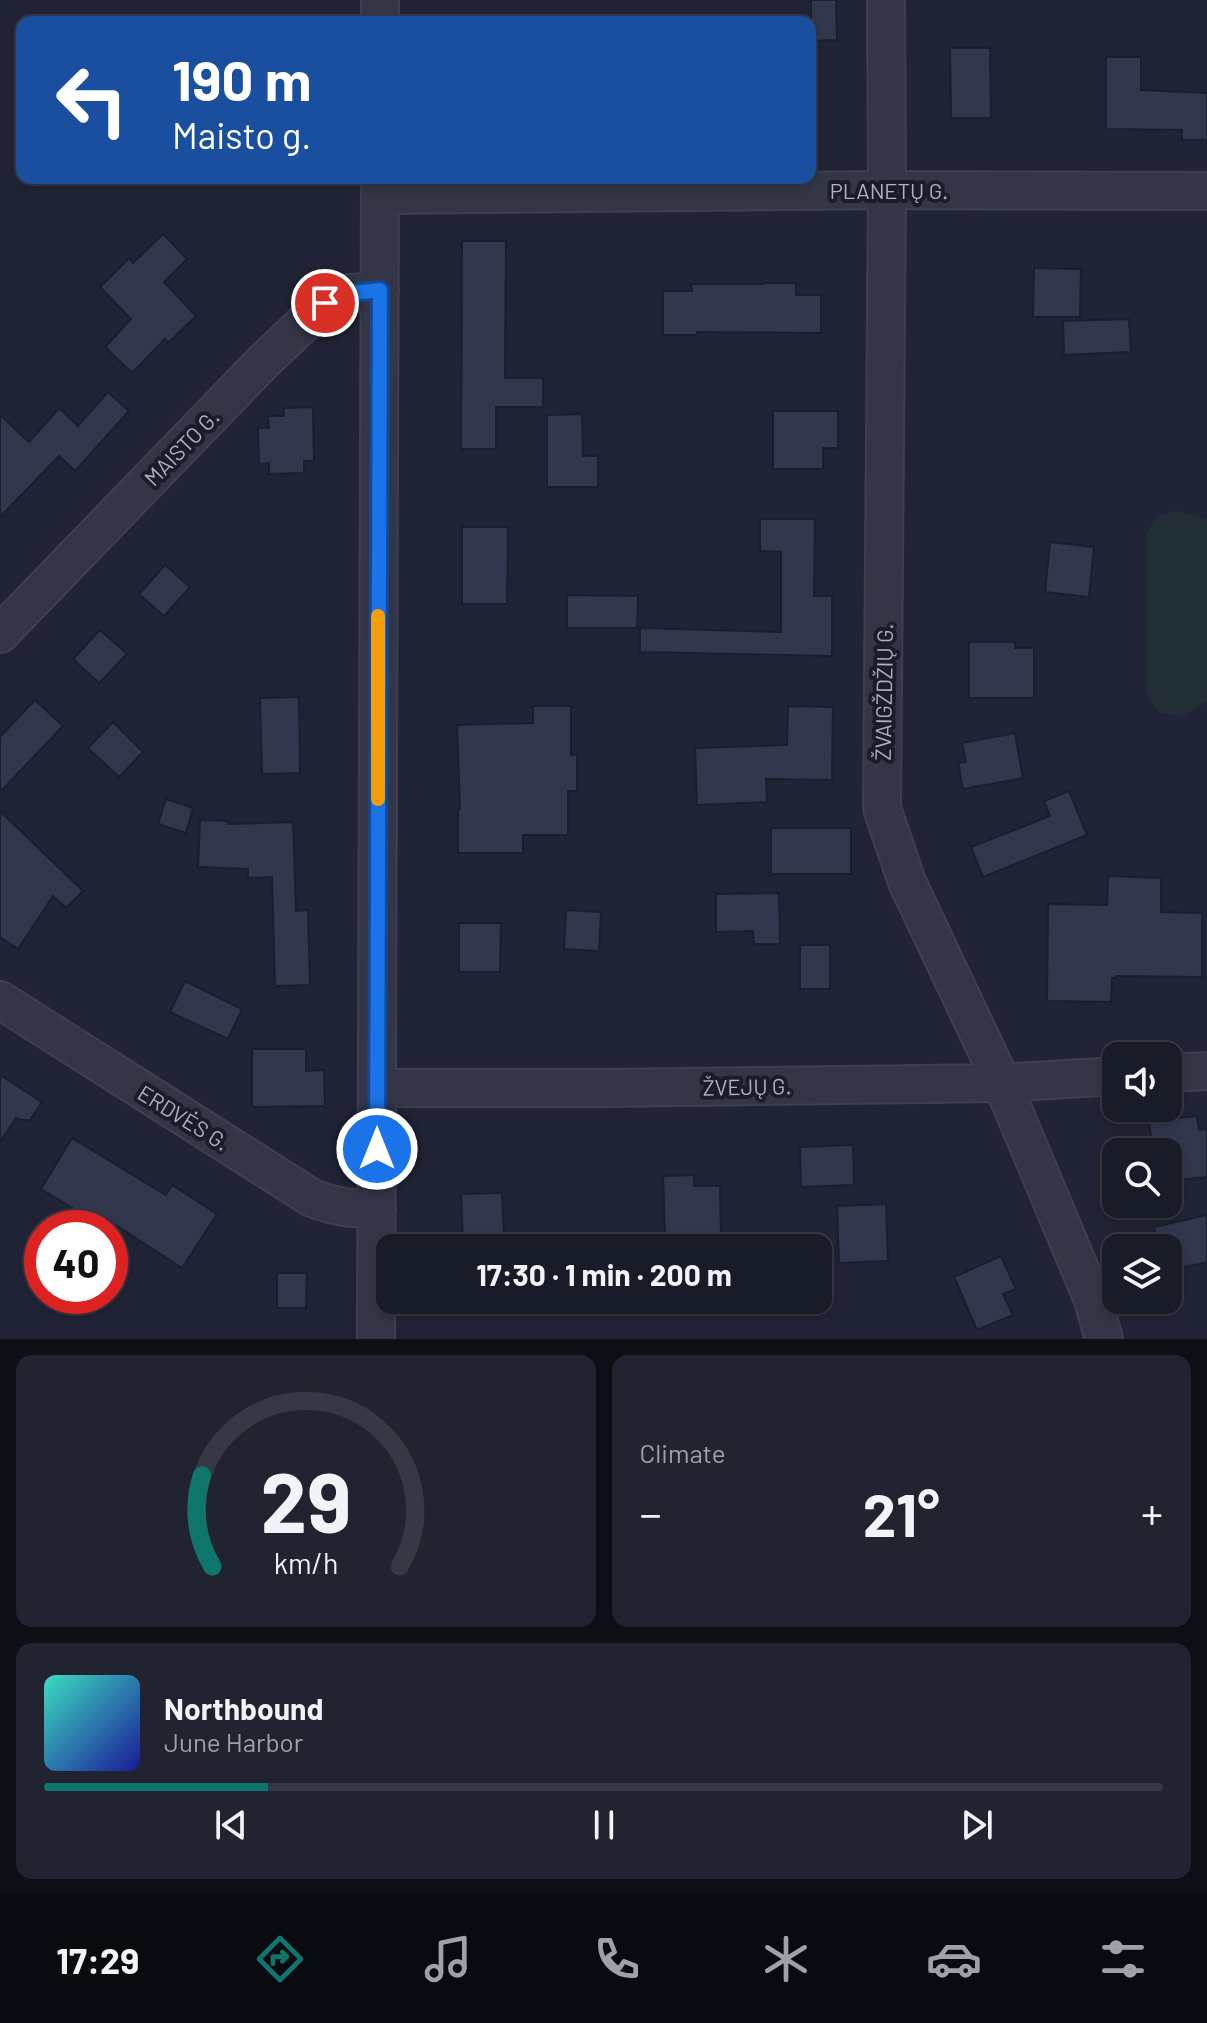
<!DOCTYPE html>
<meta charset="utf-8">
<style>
body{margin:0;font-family:Barlow,sans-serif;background:#212430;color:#f1f3f6;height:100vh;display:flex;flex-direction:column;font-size:30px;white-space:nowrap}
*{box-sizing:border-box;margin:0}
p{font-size:26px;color:#9fa1a8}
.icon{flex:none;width:44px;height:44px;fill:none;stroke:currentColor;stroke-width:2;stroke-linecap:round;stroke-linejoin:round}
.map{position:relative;height:1339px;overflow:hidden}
.sheet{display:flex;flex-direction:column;gap:16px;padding:16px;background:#0d0f16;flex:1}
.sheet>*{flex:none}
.top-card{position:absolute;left:16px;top:16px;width:800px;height:168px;border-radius:16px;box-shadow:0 4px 12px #0003,0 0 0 2px #363945;background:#1a4fa0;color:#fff;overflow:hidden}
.controls{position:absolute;left:1102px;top:1042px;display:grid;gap:16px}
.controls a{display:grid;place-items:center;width:80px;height:80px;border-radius:16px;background:#181b28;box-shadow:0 4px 12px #0003,0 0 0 2px #363945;font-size:40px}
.speed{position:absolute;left:24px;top:1210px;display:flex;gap:16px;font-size:40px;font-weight:700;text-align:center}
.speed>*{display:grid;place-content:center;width:104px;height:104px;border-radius:50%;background:#181b28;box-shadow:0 4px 12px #0003,0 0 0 2px #363945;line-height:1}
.speed .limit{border:12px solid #d22;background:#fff;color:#111}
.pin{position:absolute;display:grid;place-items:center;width:68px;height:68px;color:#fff;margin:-34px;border:4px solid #fff;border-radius:50%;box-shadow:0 2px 8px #0007}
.me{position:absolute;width:88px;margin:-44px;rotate:0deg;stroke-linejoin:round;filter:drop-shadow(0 0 6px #0008)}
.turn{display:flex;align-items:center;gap:28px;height:168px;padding:0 24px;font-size:36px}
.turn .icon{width:104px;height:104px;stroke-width:2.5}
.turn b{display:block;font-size:56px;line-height:68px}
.big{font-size:60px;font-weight:700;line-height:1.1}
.sheet .widget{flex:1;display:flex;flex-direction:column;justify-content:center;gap:12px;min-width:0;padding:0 28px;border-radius:16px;background:#212430}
.sheet .dial{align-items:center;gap:0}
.dial svg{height:208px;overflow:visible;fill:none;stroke:#363945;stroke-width:7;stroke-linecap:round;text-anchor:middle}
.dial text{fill:#f1f3f6;stroke:none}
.song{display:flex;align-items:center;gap:24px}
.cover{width:96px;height:96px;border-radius:12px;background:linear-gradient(135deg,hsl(170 70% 55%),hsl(240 70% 35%))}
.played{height:8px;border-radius:4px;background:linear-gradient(90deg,#0f766e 20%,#363945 20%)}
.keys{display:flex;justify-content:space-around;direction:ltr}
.heat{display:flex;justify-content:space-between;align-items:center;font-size:44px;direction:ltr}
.sheet .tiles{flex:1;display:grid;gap:16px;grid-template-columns:1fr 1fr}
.widget:last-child{grid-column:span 2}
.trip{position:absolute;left:376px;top:1234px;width:456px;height:80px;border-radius:16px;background:#181b28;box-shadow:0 4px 12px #0003,0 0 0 2px #363945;font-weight:700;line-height:80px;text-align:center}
.dock{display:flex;height:128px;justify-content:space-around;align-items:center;background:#0a0b10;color:#9fa1a8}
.dock .icon{width:56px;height:56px}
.dock .selected{color:#0f766e}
.dock b{font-size:36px;color:#f1f3f6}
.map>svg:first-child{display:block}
.green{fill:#222f37}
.building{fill:#32374d;stroke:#1b1e2d;stroke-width:2}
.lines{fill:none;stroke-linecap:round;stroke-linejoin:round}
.minor-casing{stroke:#3d4050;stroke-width:40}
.minor{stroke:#343647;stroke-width:36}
.route-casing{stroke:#114b97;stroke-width:20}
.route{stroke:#1a73e8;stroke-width:14}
.slow{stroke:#f59e0b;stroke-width:14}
.labels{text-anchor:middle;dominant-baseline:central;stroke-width:8;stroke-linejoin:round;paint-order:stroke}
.street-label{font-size:22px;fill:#aeb0c4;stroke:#191c2b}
</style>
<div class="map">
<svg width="1207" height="1339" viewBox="0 0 1207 1339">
<rect width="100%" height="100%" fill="#202436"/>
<!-- green -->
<path class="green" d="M1176,511L1207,519V701L1182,716L1160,713L1146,692L1147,532L1157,516Z"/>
<!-- building -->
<path class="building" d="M811,0H836L837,40L811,41Z
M950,48H990L991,118H951Z
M1106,57H1141V90L1207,93V140H1182V130L1106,129Z
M163,234L187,259L164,282L196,316L168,343L165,339L132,373L105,347L131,319L100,287L129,258L133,263Z
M462,241H506L505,378H543V407H496V449H461Z
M1034,268L1081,269L1080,317H1033Z
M763,283H796V295H821V333L697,332V335H663V291H692L691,284H763Z
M1129,319L1131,352L1064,355L1063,321Z
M108,392L129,411L75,471L59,456L0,517V415L29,442L59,408L78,426Z
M313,407L314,461H304V473L269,474V463L259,464L258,428H269L268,416H284V408Z
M773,411H838V448H823V469H773Z
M582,414L583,456H598V487H547V415Z
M760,519H815L814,596H832V656L640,652V628L781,632V552L760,551Z
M462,527H508L507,604H462Z
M1050,542L1094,547L1089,597L1045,592Z
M165,565L190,587L164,616L139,594Z
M567,595L638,596L637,628H567Z
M100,630L127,654L99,683L73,659Z
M969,642H1015V648H1034V698H969Z
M299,697L300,773L262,774L260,698Z
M35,700L63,726L0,792V737Z
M533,706H571V755L577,754V791H568V835H523V853H458V809H460L457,725L533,723Z
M788,706L833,707L832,780L766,779L767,802L697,805L695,748L787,745Z
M113,722L143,752L119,777L88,748Z
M1015,733L1023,778L963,789L958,763L966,762L962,743Z
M1069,791L1087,835L983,877L971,847L1050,816L1044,801Z
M166,799L193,808L186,833L158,824Z
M0,811L83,891L66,908L53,896L18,949L0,937Z
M200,820L228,821V824L293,822L296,911L308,910L310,985L275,986L272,877L248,878V869L198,867Z
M771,828H851V874H771Z
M1108,876L1161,878V912L1202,913V977L1116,976V978H1112L1111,1002L1047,1001L1048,904L1107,905Z
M779,893L780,944H754L753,931L716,932V894Z
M566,910L601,912L599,951L564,949Z
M459,923H501L500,972H459Z
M800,945H830V989H800Z
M185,981L242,1009L228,1039L170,1012Z
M252,1049H306V1071L324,1070L325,1106L252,1107Z
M0,1075L42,1102L30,1120H20L16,1118L0,1142Z
M1197,1116L1199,1130L1207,1129V1177L1168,1181V1152H1153L1149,1121Z
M72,1138L166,1195L172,1185L217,1214L182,1268L103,1217L99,1224L41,1189Z
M853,1145L854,1185L801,1187L800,1147Z
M694,1175V1186H720L721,1234L665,1235L663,1176Z
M502,1193L504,1238L463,1240L461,1194Z
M886,1204L888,1261L839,1263L837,1206Z
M1207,1215V1262L1168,1271V1248H1158L1154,1227Z
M1001,1256L1016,1289L1003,1294L1013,1315L977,1330L954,1277Z
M277,1273H307L306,1308H277Z"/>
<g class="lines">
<defs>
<path id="minor" d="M380,0V22
M886,0L887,190L882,808L907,882L1002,1083L1093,1300L1104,1339
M380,195L887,190L1207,191
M0,634L263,362L325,303L344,294L380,290
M0,1000L312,1198C334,1207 353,1209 377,1209
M1168,1073L1207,1071
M377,1088H604L1002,1083L1116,1076
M376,1339L380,178"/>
</defs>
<!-- minor casing -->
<use href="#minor" class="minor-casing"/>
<!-- minor -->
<use href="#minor" class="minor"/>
</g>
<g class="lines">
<defs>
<path id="route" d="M325,303L344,294L380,290L377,1149"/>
</defs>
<!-- route casing -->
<use href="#route" class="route-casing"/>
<!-- route -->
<use href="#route" class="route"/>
<!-- slow -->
<path class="slow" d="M378,799V616"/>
</g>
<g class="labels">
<!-- street labels -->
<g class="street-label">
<text x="889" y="190">PLANETŲ G.</text>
<text transform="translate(181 447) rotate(-46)">MAISTO G.</text>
<text transform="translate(883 692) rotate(-89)">ŽVAIGŽDŽIŲ G.</text>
<text transform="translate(747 1086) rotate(-1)">ŽVEJŲ G.</text>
<text transform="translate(184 1117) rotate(32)">ERDVĖS G.</text>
</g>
</g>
</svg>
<div class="controls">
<a><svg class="icon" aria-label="sound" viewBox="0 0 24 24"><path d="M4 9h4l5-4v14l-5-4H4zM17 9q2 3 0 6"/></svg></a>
<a><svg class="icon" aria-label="search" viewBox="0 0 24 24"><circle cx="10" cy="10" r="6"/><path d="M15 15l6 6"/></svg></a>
<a><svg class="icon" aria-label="layers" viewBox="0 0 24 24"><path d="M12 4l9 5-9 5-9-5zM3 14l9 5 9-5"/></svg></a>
</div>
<div class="speed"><div class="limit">40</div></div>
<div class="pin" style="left:325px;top:303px;background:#d93025"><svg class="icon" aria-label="arrive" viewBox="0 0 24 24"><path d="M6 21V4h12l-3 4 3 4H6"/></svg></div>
<svg class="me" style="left:377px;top:1149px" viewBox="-20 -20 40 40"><circle r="17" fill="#1a73e8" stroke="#fff" stroke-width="3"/><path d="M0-11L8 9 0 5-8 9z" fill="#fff"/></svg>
<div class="trip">17:30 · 1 min · 200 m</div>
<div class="top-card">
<div class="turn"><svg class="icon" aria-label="left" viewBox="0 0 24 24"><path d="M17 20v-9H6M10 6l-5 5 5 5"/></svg><div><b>190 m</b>Maisto g.</div></div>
</div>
</div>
<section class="sheet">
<div class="tiles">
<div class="widget dial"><svg viewBox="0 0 100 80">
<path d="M14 69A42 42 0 1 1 86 69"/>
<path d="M14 69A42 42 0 0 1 10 34" stroke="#0f766e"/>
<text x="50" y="56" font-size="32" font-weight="700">29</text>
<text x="50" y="72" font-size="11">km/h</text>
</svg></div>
<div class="widget"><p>Climate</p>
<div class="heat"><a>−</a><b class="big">21°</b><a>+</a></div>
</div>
<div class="widget">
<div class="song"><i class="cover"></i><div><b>Northbound</b><p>June Harbor</p></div></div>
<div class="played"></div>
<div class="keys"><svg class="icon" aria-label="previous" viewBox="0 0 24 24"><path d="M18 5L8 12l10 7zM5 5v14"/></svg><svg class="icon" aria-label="pause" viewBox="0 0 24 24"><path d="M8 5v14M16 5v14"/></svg><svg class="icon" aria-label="next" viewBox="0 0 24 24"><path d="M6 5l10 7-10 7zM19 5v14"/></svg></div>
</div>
</div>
</section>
<nav class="dock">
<b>17:29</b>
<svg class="icon selected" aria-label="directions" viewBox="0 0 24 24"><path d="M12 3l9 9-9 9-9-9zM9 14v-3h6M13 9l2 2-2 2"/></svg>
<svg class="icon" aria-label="music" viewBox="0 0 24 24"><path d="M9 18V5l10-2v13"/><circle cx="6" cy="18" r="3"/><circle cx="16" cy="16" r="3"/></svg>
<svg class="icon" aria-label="phone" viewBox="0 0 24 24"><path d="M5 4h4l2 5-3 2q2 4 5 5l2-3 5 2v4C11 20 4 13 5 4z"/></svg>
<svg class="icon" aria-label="climate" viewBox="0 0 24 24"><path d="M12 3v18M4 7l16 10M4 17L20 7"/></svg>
<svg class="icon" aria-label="car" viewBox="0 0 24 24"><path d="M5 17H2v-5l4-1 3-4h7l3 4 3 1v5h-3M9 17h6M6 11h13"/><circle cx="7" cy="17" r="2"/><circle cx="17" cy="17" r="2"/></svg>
<svg class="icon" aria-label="filters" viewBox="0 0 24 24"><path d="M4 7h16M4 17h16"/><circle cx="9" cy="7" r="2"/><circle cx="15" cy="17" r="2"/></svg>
</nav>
